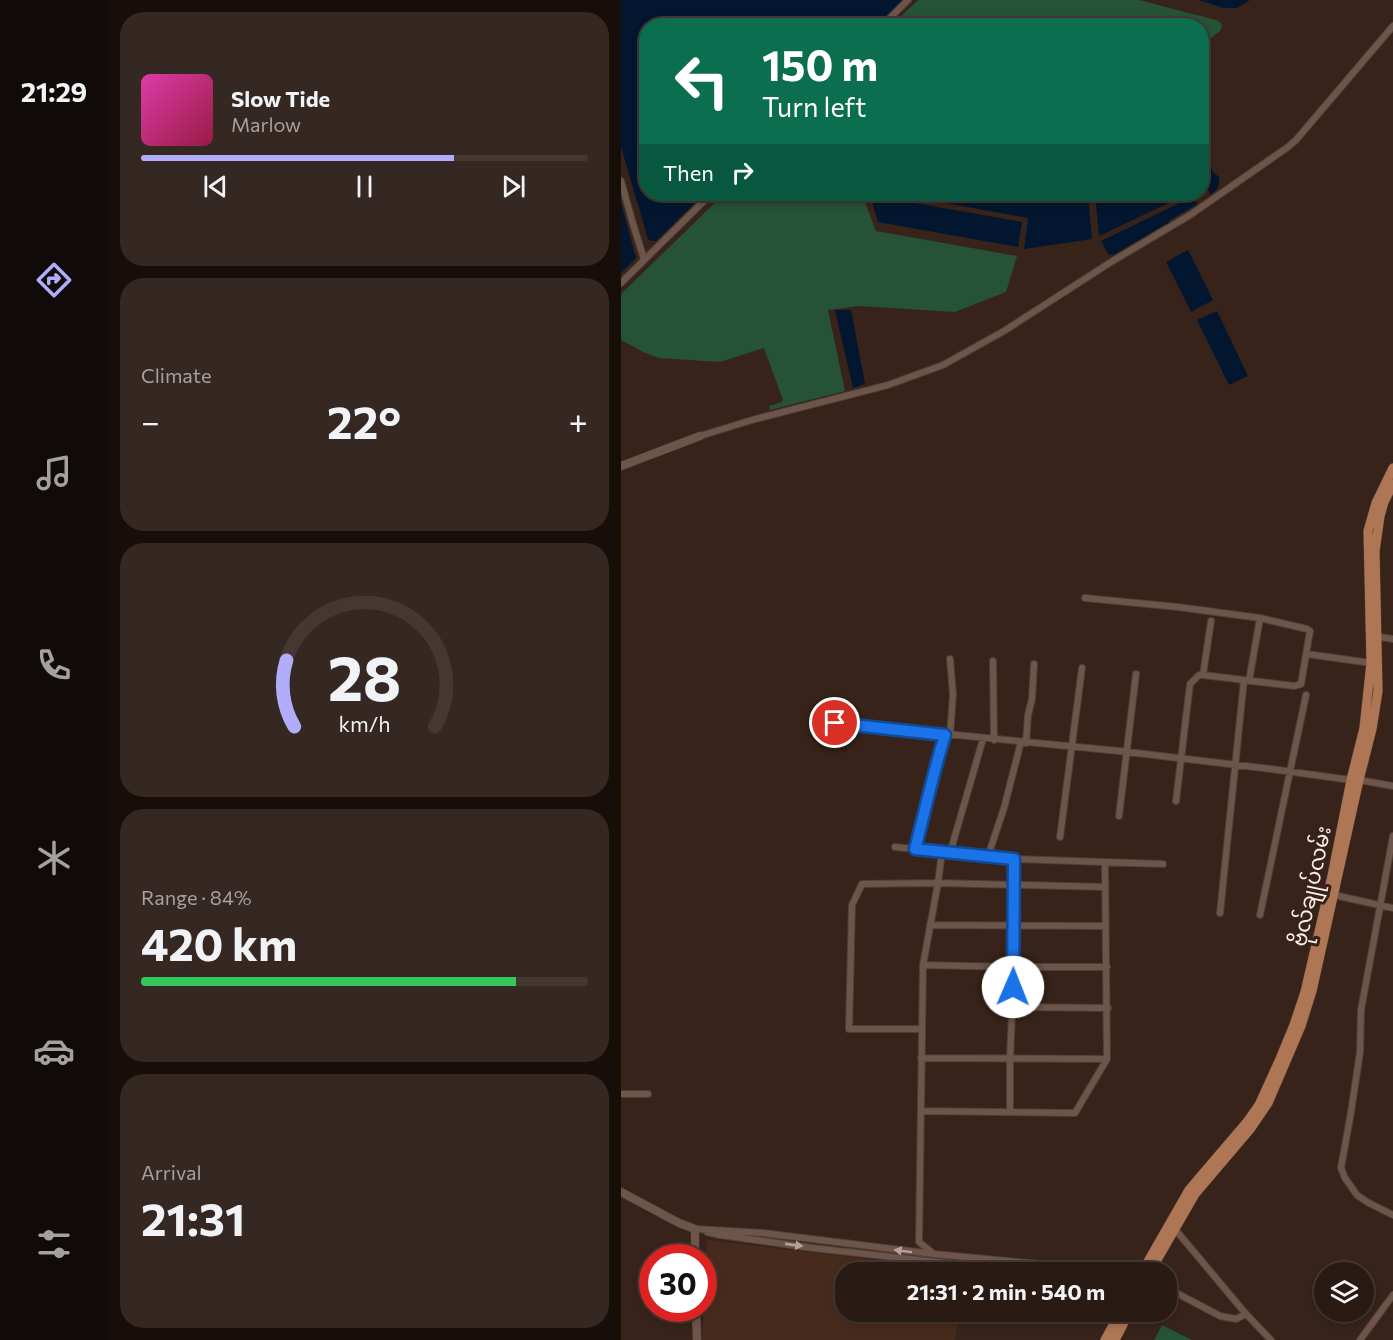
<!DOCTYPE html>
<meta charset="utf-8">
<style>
body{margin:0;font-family:Commissioner,"Noto Sans Myanmar",sans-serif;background:#352721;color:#f1f3f6;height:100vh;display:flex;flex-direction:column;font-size:22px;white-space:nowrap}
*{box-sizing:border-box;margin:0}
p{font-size:20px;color:#a5a1a0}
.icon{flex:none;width:33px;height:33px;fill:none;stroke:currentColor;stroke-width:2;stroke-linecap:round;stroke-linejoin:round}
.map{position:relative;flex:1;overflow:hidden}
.panel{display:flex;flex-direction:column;gap:12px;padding:12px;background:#170e0a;width:513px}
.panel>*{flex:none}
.banner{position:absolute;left:18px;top:18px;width:570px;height:183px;border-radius:24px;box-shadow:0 3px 9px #0003,0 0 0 2px #453833;background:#0b6e4f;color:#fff;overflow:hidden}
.buttons{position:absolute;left:693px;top:1262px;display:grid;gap:12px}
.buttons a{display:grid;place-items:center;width:60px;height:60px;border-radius:50%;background:#291a13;box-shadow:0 3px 9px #0003,0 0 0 2px #453833;font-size:30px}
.speed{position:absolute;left:18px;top:1244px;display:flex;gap:12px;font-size:30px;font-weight:700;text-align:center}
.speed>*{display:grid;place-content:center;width:78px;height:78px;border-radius:50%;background:#291a13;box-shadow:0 3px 9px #0003,0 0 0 2px #453833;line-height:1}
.speed .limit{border:9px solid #d22;background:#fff;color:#111}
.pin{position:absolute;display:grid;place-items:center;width:51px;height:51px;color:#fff;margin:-26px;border:3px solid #fff;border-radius:50%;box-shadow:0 2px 6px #0007}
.me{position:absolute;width:66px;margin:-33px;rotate:1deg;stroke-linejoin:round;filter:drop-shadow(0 0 4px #0008)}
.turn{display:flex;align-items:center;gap:21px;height:126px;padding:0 24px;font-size:27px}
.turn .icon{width:78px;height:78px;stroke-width:2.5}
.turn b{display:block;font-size:42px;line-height:51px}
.then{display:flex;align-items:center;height:57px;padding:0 24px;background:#0003;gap:12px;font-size:22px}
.big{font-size:45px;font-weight:700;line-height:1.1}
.panel .card{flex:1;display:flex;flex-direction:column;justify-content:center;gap:9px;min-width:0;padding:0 21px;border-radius:24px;background:#352721}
.panel .dial{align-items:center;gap:0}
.dial svg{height:156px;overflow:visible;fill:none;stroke:#453833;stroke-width:7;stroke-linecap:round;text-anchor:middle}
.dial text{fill:#f1f3f6;stroke:none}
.song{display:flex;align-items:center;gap:18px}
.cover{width:72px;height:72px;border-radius:9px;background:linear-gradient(135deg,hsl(320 70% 55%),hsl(340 70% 35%))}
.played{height:6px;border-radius:3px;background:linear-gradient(90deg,#b1adfa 70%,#453833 70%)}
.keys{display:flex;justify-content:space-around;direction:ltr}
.heat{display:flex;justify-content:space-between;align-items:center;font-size:33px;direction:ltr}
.charge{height:9px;border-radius:4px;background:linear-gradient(90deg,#34c759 84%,#453833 0)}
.trip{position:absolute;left:214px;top:1262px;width:342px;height:60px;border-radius:24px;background:#291a13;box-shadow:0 3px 9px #0003,0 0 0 2px #453833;font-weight:700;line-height:60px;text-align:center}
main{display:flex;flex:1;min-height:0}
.tab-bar{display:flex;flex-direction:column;width:108px;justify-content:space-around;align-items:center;background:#100a08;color:#a5a1a0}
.tab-bar .icon{width:42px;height:42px}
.tab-bar .on{color:#b1adfa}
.tab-bar b{font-size:27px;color:#f1f3f6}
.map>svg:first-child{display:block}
.built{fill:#462b1d}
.green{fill:#265237}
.water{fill:#02172f}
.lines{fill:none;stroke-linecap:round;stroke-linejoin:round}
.minor-casing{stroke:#4f3e36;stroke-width:8}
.tertiary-casing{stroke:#4f3e36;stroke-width:9}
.primary-casing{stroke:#4f3e36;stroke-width:10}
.minor{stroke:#6d554a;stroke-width:6}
.tertiary{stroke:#6d554a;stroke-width:8}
.primary{stroke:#ae7654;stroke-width:9}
.oneway{fill:#b6a29a}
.route-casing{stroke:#114b97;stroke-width:15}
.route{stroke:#1a73e8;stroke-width:10}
.labels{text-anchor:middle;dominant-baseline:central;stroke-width:6;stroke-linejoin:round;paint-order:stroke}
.street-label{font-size:21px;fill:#fef0e9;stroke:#372319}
</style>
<main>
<nav class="tab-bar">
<b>21:29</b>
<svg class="icon on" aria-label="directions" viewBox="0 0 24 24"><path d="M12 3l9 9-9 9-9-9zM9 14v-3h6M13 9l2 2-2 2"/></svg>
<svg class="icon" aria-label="music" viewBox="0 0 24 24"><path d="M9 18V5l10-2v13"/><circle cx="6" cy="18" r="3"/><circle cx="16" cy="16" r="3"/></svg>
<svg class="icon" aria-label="phone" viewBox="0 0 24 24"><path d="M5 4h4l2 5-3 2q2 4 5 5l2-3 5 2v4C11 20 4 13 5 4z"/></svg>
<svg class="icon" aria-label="climate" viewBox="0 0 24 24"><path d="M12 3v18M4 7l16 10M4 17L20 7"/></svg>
<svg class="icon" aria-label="car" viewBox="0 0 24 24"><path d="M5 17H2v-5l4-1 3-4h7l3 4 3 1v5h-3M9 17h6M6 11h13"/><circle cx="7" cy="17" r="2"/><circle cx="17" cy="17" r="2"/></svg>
<svg class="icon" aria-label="filters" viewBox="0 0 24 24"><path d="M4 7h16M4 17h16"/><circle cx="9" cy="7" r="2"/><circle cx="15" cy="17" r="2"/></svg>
</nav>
<section class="panel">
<div class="card">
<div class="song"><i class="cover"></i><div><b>Slow Tide</b><p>Marlow</p></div></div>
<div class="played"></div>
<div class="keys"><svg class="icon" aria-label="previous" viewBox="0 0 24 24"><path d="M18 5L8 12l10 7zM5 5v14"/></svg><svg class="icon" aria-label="pause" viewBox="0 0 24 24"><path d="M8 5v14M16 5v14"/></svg><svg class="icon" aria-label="next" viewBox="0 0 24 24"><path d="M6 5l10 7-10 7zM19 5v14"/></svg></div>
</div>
<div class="card"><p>Climate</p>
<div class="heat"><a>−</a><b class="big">22°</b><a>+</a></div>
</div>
<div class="card dial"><svg viewBox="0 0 100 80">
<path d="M14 69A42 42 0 1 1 86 69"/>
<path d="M14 69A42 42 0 0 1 10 35" stroke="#b1adfa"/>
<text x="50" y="56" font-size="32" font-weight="700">28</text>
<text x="50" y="72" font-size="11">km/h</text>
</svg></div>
<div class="card"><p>Range · 84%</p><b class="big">420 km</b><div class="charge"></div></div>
<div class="card"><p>Arrival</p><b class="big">21:31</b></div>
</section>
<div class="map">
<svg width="772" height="1340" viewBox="0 0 772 1340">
<rect width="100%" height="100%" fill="#372319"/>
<!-- built -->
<path class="built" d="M86,1240L346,1271V1272H225V1311H339L334,1340H81Z"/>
<!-- green -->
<path class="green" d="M297,0H518L595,20L599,22L601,26L599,31L581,45L580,26L271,25Z
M103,194H241L255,231L396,256L385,292L334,312L237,306L207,310L224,391L149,410L148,406L161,402L162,400L143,348L99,362L38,358L22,352L0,340V294Z
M541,1325L571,1340H533Z"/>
<!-- water -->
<path class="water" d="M0,0H282L257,25L26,26V194H83L35,241H31L27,239L0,147Z
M577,0H629L616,8H603Z
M580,139L592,172L598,177C599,186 597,190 589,195L581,170Z
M276,194H467L471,239L403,249L407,218Z
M474,194H567L478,236Z
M249,195L401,222L397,247L257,222Z
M573,196L576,204L548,221V225L545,224L494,254L488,255L480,241Z
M0,203L15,258L0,273Z
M567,250L592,300L570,312L545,262Z
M214,310H230L244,384L232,388Z
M596,311L627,376L608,385L576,320Z"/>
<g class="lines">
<defs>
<path id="minor" d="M261,26L287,0
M0,181L12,224L23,259
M0,283L90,194
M79,436L131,420L267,385L322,365L383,331L490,262L569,215L667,147L675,140L772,26
M464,598L557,607L639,618L686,629L689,631L680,684L673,686L623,680L599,913
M753,636L772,639
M686,654L750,663
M372,661L373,740
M582,675L590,621
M628,681L639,618
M192,721L498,751L650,769L730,780
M329,736L332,694L329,659
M405,743L407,715L411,699L413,664
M738,780L772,786
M555,801L569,684L578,675H582L623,680
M498,816L515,674
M772,836L740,1010L739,1052L730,1112L720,1168L724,1178L736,1195L746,1202L772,1215
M439,837L461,668
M274,847L393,859L542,864
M293,849C304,811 312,773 324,735
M329,853L362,739
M367,856L383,808L400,742
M713,895L772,908
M639,915L685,695
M309,925L485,926
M302,965L393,967H486
M392,1007L487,1008
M300,1029H228L231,905L241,884L317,883L484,887
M300,1058L486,1059
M0,1094H27
M300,1111L454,1113L486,1059L484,863
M389,1112V1059L393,967V859
M553,1228L625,1314L650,1340
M74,1229L142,1233L313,1254L472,1269L486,1272
M86,1232L99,1235L192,1248L404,1272
M313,1254L298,1242L302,965L317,883L321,852
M546,1288L599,1316L615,1319L625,1314
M739,1340L772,1295"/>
<path id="tertiary" d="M0,466L79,436
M0,1192L58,1223L74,1229V1257
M75,1308L76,1340"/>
<path id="primary" d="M521,1272L568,1190L626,1122L638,1105L659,1059L673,1025L684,992L711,876L730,780L743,728L750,663L747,531L755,503L772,468
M529,1272L574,1194L630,1128L647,1103L680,1026L691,991L738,780L751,729L757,691L754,551L759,516L763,502L772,484
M484,1340L500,1311
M494,1340L509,1311"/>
</defs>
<!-- minor casing -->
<use href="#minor" class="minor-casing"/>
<!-- tertiary casing -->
<use href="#tertiary" class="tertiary-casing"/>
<!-- primary casing -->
<use href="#primary" class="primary-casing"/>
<!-- minor -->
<use href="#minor" class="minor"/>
<!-- tertiary -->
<use href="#tertiary" class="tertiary"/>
<!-- primary -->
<use href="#primary" class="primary"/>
</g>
<!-- one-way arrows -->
<defs><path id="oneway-solid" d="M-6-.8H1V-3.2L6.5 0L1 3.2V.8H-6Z" transform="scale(1.5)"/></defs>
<g class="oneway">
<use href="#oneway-solid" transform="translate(173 1245) rotate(8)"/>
<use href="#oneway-solid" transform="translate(282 1251) rotate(-173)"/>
</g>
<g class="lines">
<defs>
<path id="route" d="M214,723L324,735C312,773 304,811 294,849L393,859L392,987"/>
</defs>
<!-- route casing -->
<use href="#route" class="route-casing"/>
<!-- route -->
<use href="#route" class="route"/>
</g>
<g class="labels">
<!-- street labels -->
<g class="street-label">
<text transform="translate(689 886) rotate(-78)">ဗိုလ်ချုပ်လမ်း</text>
</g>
</g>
</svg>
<div class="buttons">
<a><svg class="icon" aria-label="layers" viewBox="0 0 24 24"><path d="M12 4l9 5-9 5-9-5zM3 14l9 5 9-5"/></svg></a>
</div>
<div class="speed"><div class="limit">30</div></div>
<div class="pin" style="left:214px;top:723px;background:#d93025"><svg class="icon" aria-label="arrive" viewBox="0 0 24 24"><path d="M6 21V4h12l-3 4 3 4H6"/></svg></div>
<svg class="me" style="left:392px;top:987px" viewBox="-20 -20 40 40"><circle r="19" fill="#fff"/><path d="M0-13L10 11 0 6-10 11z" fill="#1a73e8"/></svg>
<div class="trip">21:31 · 2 min · 540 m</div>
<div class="banner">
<div class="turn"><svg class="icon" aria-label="left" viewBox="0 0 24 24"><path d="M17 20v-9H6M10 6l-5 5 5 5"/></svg><div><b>150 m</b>Turn left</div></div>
<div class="then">Then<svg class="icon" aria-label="right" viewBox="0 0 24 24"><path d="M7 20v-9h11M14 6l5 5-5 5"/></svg></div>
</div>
</div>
</main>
